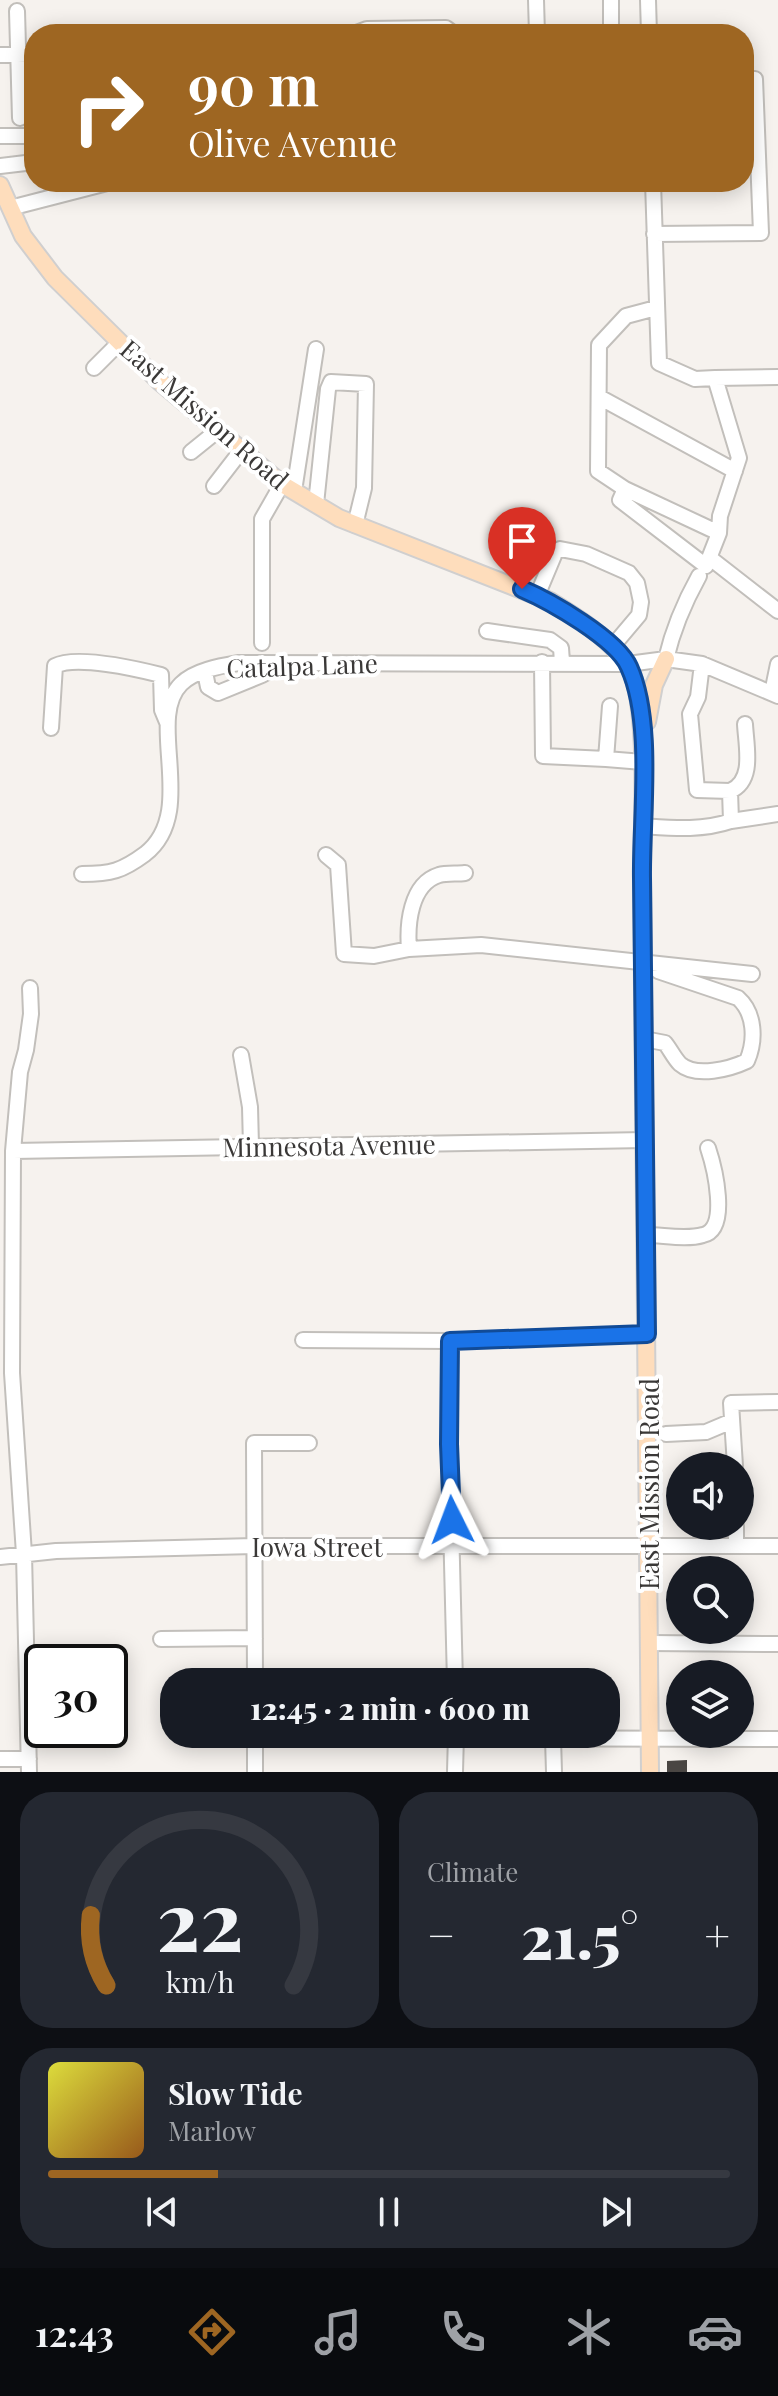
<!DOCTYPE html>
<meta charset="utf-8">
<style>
body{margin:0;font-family:"Playfair Display",serif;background:#242831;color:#f1f3f6;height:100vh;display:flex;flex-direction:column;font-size:30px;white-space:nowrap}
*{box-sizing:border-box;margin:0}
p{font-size:26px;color:#9ea1a6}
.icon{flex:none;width:44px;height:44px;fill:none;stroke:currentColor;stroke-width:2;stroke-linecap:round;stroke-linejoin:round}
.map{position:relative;height:1772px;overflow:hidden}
.side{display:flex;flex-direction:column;gap:20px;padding:20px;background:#0d0f14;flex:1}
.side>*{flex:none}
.top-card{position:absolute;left:24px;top:24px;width:730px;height:168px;border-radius:32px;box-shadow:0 4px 20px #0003;background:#9e6622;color:#fff;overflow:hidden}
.tools{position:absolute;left:666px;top:1452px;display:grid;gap:16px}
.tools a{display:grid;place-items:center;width:88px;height:88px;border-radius:50%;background:#171b24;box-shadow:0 4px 20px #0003;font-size:40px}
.speed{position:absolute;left:24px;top:1644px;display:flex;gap:16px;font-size:40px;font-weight:700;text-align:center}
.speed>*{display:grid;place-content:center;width:104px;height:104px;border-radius:50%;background:#171b24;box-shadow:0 4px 20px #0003;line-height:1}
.speed .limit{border:4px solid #111;border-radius:12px;background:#fff;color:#111}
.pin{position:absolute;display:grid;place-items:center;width:68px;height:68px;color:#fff;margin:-82px -34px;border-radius:50% 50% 50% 0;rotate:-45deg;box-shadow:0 0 8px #0007}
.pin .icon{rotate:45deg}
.me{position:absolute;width:88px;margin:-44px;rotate:357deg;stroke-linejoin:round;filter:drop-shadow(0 0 6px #0008)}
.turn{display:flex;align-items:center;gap:28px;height:168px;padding:0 32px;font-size:36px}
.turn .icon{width:104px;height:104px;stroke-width:2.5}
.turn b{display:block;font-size:56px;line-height:68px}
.big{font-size:60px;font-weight:800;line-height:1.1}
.side .card{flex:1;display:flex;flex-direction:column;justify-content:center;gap:12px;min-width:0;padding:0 28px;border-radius:32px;background:#242831}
.side .dial{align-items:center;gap:0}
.dial svg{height:208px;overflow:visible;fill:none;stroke:#363941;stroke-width:7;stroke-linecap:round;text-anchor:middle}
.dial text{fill:#f1f3f6;stroke:none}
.song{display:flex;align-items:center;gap:24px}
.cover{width:96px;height:96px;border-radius:12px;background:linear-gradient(135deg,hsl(60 70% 55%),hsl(30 70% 35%))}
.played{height:8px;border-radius:4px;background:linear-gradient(90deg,#9e6622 25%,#363941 25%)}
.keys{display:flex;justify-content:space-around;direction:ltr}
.heat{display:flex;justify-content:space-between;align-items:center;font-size:44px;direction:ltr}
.side .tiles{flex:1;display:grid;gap:20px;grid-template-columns:1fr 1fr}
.card:last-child{grid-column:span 2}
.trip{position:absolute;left:160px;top:1668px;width:460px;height:80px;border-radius:32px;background:#171b24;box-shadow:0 4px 20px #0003;font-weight:800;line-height:80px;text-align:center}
.dock{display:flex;height:128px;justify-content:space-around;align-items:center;background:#090b0e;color:#9ea1a6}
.dock .icon{width:56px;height:56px}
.dock .current{color:#9e6622}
.dock b{font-size:36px;color:#f1f3f6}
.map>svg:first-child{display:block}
.building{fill:#4a4643}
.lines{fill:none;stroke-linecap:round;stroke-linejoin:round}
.minor-casing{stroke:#c2bfbb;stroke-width:18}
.major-casing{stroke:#d0cfcf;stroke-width:20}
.minor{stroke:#fff;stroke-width:14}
.major{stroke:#feddbc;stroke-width:16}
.route-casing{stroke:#114b97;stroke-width:20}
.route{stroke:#1a73e8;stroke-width:14}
.labels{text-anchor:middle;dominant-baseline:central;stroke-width:8;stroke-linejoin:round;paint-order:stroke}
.street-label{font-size:26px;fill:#3a3837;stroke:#fff}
</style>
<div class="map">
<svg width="778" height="1772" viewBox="0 0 778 1772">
<rect width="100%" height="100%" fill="#f6f2ee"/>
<!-- building -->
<path class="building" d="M687,1760V1772H667V1761Z"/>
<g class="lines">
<defs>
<path id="minor" d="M536,0L537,34
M611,0V34
M648,0L649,34
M17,11L20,118
M354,34L367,29L446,28L454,34
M0,55L34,54
M0,136H34
M0,166L34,162
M653,182L659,363L695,379L715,378L739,458L720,516L719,533L706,566L620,500L625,489L598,471L599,345L626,316L656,308
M10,208L111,182
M654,234L761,233L755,79H744
M94,368L120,342
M715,378L778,377
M599,397L735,471
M191,452L217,431
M214,486L241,451
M625,489L719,533
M294,491L316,349
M316,504L328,389L331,382L366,384L364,488L355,525
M710,558L778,611
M537,596L555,553L560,549L586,554L629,573L637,583L641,602L639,615L612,647
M487,631L550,640L561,648L562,662
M262,643V519L282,484
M666,659C673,629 684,603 699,576
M542,662L543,756L606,759
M205,672L208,687L218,693L262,675L283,663
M772,693L778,664
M610,706L606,759L643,762
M51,728L55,666C76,655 137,669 161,675L162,710L167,722
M730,791C755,781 746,746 745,724
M731,821L778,814
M642,826C672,828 702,831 731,821L730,791L697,790L690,714L698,697L702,664
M326,855L338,865L344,954L374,956L409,949L481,945L752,974
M82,874C111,874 122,871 145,854C199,812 145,720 181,684C195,670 221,666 239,663L628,664L666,659L702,664L778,696
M409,949C407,925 410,884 439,875C446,873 457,874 465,873
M644,1039L665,1043C670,1049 674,1058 680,1064C696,1078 730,1069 747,1061C756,1040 755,1013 738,998L658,971
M241,1055L250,1107L251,1146
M13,1151L645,1140
M646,1235C663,1235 686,1240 703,1235C730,1229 714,1166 708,1148
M303,1340L450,1341L647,1334
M450,1341L449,1444L455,1682
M666,1434L706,1432L732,1421
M735,1466L731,1403L778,1402
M736,1546V1526
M0,1557L56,1551L254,1546H778
M161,1639L255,1638
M649,1643L778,1644
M255,1682L254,1443H309
M255,1734V1772
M456,1738L778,1739
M553,1738L554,1772
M0,1759H29
M29,1772L24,1554L12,1373L13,1151L20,1072L26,1050L31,1014L30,988
M455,1772L456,1734"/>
<path id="major" d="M0,185L23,236L55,278L159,381L282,484L339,518L550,601C576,617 608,637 626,662C651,694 642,830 642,875L650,1772
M647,722L654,685L666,659"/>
</defs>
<!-- minor casing -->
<use href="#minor" class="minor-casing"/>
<!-- major casing -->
<use href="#major" class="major-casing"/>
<!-- minor -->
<use href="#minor" class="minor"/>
<!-- major -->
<use href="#major" class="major"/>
</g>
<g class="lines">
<defs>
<path id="route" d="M452,1520L449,1444L450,1341L647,1334C645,1182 644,1030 642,878C641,817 654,722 629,667C617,639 550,601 522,589"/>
</defs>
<!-- route casing -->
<use href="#route" class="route-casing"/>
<!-- route -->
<use href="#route" class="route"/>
</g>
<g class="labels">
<!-- street labels -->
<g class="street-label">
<text transform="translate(205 414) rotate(41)">East Mission Road</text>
<text transform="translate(302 665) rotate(-2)">Catalpa Lane</text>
<text transform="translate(329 1145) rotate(-1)">Minnesota Avenue</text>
<text transform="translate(648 1484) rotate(-90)">East Mission Road</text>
<text x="317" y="1546">Iowa Street</text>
</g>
</g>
</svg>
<div class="tools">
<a><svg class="icon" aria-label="sound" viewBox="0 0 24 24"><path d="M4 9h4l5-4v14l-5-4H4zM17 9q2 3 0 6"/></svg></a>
<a><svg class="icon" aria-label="search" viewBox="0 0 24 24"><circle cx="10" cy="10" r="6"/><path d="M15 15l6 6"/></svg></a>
<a><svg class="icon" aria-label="layers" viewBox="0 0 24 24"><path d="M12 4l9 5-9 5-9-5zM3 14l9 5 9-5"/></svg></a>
</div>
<div class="speed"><div class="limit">30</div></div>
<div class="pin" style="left:522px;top:589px;background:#d93025"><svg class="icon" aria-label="arrive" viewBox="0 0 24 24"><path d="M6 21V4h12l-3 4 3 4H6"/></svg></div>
<svg class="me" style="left:452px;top:1520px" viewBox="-20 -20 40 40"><path d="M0-17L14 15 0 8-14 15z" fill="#1a73e8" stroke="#fff" stroke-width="4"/></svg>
<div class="trip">12:45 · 2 min · 600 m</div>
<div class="top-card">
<div class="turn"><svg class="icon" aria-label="right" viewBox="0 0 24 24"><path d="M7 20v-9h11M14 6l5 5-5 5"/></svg><div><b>90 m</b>Olive Avenue</div></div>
</div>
</div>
<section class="side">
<div class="tiles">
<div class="card dial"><svg viewBox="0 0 100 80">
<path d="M14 69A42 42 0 1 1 86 69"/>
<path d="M14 69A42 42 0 0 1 8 42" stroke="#9e6622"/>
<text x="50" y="56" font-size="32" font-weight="700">22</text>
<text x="50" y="72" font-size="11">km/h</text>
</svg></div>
<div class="card"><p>Climate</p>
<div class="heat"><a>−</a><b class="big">21.5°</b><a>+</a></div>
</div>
<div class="card">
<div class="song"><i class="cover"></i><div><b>Slow Tide</b><p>Marlow</p></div></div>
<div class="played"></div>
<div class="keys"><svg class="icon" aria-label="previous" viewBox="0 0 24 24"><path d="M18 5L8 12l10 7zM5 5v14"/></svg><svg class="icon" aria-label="pause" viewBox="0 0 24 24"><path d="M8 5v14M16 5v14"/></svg><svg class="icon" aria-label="next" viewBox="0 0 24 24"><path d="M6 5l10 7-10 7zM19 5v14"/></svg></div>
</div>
</div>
</section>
<nav class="dock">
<b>12:43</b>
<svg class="icon current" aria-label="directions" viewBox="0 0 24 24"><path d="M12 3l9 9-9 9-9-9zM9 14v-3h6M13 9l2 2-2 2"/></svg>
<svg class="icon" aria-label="music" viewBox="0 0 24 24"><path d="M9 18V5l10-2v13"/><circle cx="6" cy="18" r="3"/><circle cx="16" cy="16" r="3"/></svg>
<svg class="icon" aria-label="phone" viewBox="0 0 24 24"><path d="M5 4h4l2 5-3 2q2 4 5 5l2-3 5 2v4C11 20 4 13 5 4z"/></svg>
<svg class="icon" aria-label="climate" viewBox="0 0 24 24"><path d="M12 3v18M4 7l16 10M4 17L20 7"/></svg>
<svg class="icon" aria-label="car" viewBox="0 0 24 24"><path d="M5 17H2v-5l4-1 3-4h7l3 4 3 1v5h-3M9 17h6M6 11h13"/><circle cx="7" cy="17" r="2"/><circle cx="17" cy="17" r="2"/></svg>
</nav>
